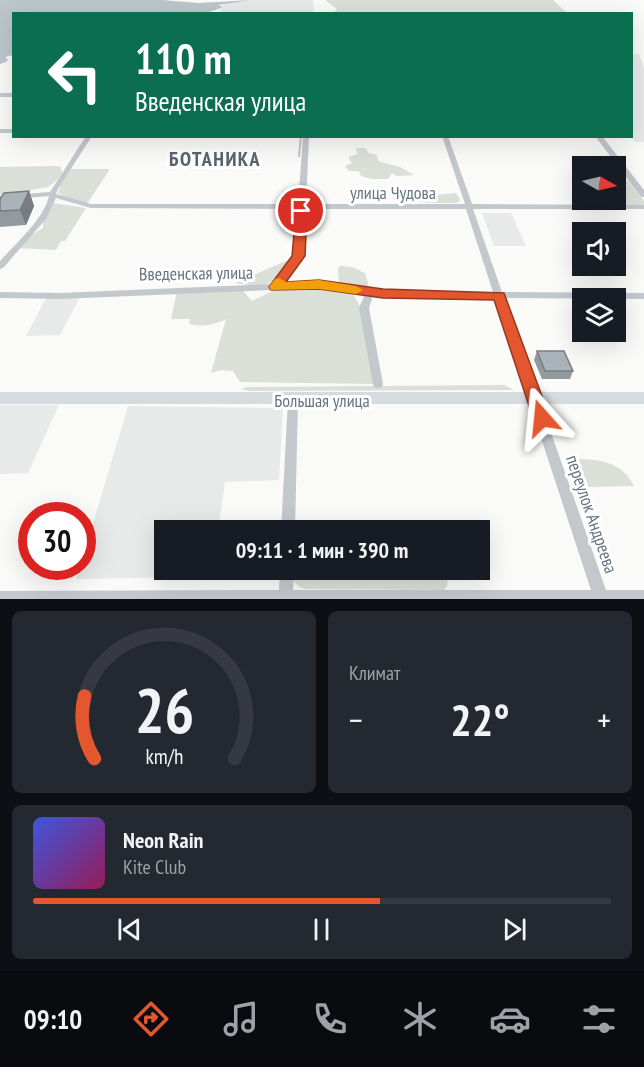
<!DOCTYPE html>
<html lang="ru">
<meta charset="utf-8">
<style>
body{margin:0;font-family:"PT Sans Narrow",sans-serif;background:#242831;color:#f1f3f6;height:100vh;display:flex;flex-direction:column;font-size:22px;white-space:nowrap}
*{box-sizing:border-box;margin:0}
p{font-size:20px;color:#9ea1a6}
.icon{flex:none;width:33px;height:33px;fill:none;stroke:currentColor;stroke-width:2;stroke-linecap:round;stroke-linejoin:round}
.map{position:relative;height:599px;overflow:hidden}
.sheet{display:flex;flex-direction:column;gap:12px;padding:12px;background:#0d0f14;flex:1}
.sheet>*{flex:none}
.banner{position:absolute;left:12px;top:12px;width:621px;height:126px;border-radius:0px;box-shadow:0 6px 24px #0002;background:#0b6e4f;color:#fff;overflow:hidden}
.needle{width:39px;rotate:98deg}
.buttons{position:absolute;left:572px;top:156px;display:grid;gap:12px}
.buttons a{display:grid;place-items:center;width:54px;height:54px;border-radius:0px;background:#171b24;box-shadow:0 6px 24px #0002;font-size:30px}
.speed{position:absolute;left:18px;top:502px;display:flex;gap:12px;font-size:30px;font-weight:700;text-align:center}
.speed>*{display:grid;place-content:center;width:78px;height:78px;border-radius:50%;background:#171b24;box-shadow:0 6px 24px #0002;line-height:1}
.speed .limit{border:9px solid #d22;background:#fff;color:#111}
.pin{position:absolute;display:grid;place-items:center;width:51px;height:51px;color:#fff;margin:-26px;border:3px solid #fff;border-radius:50%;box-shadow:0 2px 6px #0007}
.me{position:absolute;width:66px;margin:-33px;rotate:342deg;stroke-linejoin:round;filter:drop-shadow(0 0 4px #0008)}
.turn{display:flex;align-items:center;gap:21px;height:126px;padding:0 24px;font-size:27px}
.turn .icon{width:78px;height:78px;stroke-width:2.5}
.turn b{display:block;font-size:42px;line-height:51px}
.big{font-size:45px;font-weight:700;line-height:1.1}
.sheet .card{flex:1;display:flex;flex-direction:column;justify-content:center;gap:9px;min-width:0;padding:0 21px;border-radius:9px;background:#242831}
.sheet .dial{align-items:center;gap:0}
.dial svg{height:156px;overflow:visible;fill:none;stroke:#363941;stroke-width:7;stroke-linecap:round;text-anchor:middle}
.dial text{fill:#f1f3f6;stroke:none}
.song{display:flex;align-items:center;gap:18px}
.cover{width:72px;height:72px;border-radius:9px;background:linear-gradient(135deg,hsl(230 70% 55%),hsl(330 70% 35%))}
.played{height:6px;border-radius:3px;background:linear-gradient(90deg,#e4572e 60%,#363941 60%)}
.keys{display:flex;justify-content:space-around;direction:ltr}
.heat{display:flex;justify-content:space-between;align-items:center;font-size:33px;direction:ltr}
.sheet .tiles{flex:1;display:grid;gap:12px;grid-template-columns:1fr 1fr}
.card:last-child{grid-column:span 2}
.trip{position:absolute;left:154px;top:520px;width:336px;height:60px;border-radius:0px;background:#171b24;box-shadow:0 6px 24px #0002;font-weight:700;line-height:60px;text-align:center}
.tabs{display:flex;height:96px;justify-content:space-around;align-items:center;background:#090b0e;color:#9ea1a6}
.tabs .icon{width:42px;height:42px}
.tabs .on{color:#e4572e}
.tabs b{font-size:27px;color:#f1f3f6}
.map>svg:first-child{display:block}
.built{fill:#e8e9e9}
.green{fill:#dadfd7}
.water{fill:#bbc7cb}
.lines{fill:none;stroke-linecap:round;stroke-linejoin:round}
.stream{stroke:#bbc7cb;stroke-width:2}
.minor{fill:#c3c8cc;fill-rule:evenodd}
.major{fill:#d6dbdf;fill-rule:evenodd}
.wall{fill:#929a9f}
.shaded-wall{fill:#777d82}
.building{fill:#aab3b9;stroke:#777d82;stroke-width:1.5}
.route{fill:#e4572e;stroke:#94391e;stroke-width:1.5}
.slow{fill:#f59e0b}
.labels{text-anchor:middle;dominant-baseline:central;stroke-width:6;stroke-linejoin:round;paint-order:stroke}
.street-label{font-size:18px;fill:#657683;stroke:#fff}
.far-district-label{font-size:20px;font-weight:bold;letter-spacing:1.5px;fill:#57646e;stroke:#fff}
</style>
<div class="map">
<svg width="644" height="599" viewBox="0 0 644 599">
<rect width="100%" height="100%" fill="#fafaf8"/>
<!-- built -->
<path class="built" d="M254,0H313L314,13H219L225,2Z
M639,54L644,68V142H635L631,138L603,137L632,136V55Z
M482,213H511L526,246H494Z
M80,297L60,335L26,336L46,298Z
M0,405H59L28,473L0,474Z
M128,406L283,408L279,480L225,482L218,531H165V570H213L212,577L76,579L80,567H82L83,557Z"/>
<!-- green -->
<path class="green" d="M325,0H553L567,13H333L337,9Z
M356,148H365L369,153L377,155L378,161L400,167L414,175L397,176L392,173L388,179H372L361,176L359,171H349L345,166L352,163L348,157L357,154Z
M55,166L61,167L62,173L56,181L48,187L0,195V167Z
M71,169H110L87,204L69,199L58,193L61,183Z
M615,181H628L644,201V205L607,206L603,200H615Z
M420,193L437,195L456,193L460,199L459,202C452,204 411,203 407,200L412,195Z
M53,203L86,208L65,241H61L56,250L16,248L29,236L43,228V219Z
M293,258C273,285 270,289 235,283Z
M341,266L352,267L365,273L368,283L367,289L339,284L338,268Z
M305,287L328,288L353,294L361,308L375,384L240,382L233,371L221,370L211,373L226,319C215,325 201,327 189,324L190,319H171L177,292L243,291L252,301L277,289Z
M504,385L514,390L249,391L241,389L246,387Z
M576,459C600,459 622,462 634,486L587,487Z
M294,570H449L447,586L444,590L306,589L301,588L293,581Z"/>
<!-- water -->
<path class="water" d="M0,0H162L198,3L252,0L218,5L222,6L221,8L206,13L14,14L13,55L5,57L8,60L6,62L0,64Z"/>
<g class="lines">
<!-- stream -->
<path class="stream" d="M299,156L301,136"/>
<!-- minor -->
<path class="minor" d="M0,93H14V97H0Z
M0,129H14V133H0Z
M86,136H92L58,189L56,194L91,204H298L303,136H309L306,204H465L442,136H448L472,204L644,205V209H473L502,292L644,293V299L504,298L606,590H644V599H0V591L279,590L280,570H294L293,590H591L495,298L383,297L373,295L369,308L383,384L382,387L378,388L374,387L373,384L359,308L365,294L319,288L59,299L0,298V292L59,293L274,284L295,256L298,209L91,208L56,198L46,219L3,268L0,269V261C16,243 43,220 49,196L0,200V196L50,192ZM305,209H466L493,292L383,291L319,282L283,284L303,256Z
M595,136H602L644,190V197H641Z
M293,396L297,397L298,400L295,531H281L288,400L289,397Z"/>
<!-- major -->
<path class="major" d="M0,392H644V404H0Z"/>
</g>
<!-- wall -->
<path class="wall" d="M29,191L34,206L26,225L0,227V199Z
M537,351L573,371L570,379H542L534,360Z"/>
<!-- shaded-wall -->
<path class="shaded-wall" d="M29,191L34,206L26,225L20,210Z"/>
<!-- building -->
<path class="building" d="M29,191L20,210L0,211V199L4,193Z
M537,351H564L573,371H545Z"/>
<!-- route -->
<path class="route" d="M301,207L307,211L305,256L286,282L319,280L383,289L504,293L550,418L547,423L542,425L536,423L533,418L494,300L383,298L319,289L271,290L269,287L292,256L296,211Z"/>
<!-- slow -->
<path class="slow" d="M279,278L286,282L319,280L356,286L363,290L356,294L319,289L271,290L269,287L275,279Z"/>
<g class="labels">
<!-- street labels -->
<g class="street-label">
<text x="393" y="192">улица Чудова</text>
<text transform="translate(196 273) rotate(-1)">Введенская улица</text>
<text x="322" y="400">Большая улица</text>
<text transform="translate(592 514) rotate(71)">переулок Андреева</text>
</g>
<!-- far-district labels -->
<g class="far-district-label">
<text x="215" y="159">БОТАНИКА</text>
</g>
</g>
</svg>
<div class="buttons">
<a><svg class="needle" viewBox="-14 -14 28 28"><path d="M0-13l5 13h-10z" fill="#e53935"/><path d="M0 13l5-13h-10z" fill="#9ea1a6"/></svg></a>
<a><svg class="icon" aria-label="sound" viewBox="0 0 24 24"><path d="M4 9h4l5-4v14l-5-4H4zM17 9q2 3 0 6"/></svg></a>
<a><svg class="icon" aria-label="layers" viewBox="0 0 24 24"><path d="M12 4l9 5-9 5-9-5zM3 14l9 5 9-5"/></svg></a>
</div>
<div class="speed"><div class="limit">30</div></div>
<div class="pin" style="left:301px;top:211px;background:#d93025"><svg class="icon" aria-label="arrive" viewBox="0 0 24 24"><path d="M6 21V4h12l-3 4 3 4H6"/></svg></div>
<svg class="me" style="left:542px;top:418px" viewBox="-20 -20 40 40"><path d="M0-17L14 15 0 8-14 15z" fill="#e4572e" stroke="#fff" stroke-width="4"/></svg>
<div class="trip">09:11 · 1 мин · 390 m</div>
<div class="banner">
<div class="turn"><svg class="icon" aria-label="left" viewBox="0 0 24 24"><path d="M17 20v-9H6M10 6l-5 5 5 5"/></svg><div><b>110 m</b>Введенская улица</div></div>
</div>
</div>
<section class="sheet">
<div class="tiles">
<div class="card dial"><svg viewBox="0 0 100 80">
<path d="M14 69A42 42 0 1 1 86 69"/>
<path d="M14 69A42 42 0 0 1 9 37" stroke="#e4572e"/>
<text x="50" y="56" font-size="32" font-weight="700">26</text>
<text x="50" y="72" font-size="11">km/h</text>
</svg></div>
<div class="card"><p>Климат</p>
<div class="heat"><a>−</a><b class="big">22°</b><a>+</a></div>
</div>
<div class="card">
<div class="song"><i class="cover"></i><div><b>Neon Rain</b><p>Kite Club</p></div></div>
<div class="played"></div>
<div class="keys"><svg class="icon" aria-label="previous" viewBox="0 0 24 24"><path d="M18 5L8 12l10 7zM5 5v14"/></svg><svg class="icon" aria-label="pause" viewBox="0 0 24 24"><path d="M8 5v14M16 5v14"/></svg><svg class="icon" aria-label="next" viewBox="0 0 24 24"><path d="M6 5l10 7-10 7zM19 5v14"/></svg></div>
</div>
</div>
</section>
<nav class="tabs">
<b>09:10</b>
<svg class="icon on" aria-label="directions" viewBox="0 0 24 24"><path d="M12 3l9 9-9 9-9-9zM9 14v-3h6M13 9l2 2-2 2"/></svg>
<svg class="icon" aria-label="music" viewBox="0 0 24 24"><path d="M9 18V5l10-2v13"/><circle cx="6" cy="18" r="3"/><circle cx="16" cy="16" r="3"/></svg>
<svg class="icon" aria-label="phone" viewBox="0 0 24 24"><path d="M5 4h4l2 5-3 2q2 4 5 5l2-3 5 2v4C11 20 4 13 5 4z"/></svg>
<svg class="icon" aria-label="climate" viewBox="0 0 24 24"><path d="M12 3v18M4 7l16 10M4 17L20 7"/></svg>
<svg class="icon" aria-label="car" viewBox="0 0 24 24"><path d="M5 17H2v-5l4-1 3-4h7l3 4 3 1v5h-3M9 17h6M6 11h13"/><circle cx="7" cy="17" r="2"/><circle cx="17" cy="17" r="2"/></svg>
<svg class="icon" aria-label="filters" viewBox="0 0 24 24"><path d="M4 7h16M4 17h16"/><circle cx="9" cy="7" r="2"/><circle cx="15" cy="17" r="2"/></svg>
</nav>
